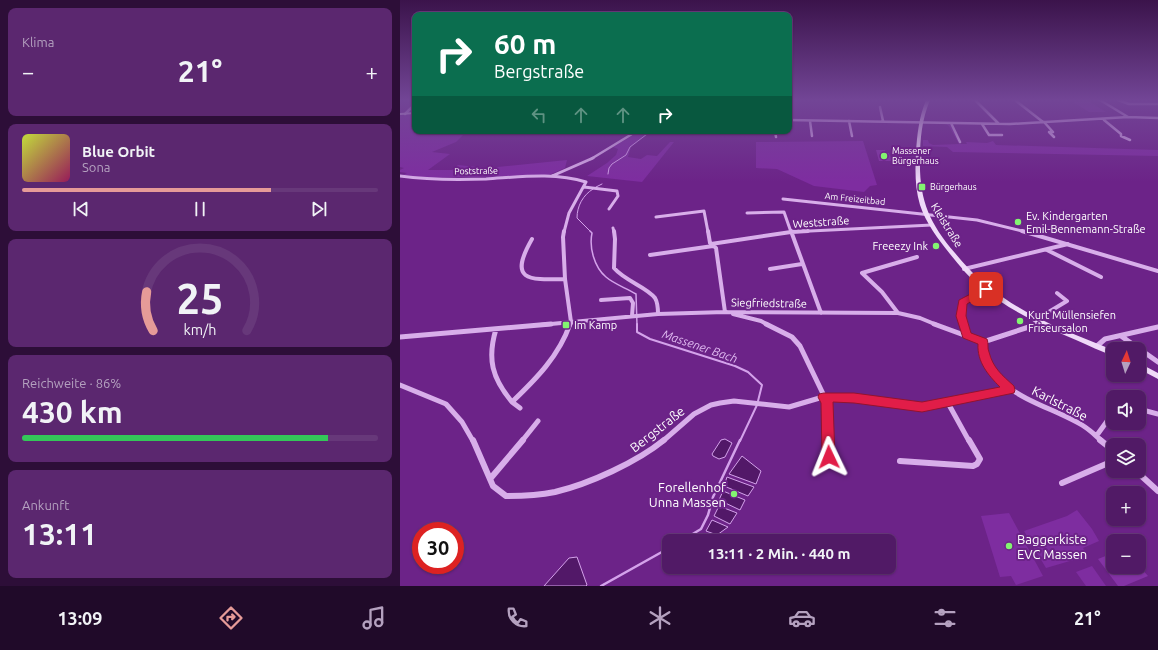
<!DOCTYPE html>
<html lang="de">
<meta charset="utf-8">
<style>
body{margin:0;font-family:Ubuntu,sans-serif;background:#5b276f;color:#f1f3f6;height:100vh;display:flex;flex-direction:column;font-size:15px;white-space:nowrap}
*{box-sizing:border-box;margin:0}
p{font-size:13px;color:#b4a1bf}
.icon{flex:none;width:22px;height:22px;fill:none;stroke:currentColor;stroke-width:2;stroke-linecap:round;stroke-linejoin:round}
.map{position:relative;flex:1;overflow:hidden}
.drawer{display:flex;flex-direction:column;gap:8px;padding:8px;background:#2d0e38;width:400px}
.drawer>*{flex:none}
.top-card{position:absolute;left:12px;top:12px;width:380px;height:122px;border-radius:8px;box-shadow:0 1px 3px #0004,0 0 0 1px #67387a;background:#0b6e4f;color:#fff;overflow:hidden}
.needle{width:26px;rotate:4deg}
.controls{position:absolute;left:706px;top:342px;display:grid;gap:8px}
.controls a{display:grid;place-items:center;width:40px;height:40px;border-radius:8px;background:#511a66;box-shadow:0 1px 3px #0004,0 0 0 1px #67387a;font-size:20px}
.speed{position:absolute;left:12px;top:522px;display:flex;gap:8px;font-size:20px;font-weight:700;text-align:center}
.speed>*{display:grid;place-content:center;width:52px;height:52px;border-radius:50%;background:#511a66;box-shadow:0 1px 3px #0004,0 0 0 1px #67387a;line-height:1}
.speed .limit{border:6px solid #d22;background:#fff;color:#111}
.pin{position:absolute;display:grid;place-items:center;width:34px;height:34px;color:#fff;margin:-17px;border-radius:8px;box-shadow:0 2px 6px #0006}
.me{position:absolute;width:44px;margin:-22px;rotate:358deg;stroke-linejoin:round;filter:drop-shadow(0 0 3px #0008)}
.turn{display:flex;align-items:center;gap:14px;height:84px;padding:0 16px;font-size:18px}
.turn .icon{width:52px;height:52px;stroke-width:2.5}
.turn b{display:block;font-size:28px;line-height:34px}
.lanes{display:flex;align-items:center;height:38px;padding:0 16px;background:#0003;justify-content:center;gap:20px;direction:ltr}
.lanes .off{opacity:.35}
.big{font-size:30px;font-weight:600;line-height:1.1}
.drawer .tile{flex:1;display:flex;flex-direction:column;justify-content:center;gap:6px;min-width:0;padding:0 14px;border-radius:8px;background:#5b276f}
.drawer .dial{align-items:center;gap:0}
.dial svg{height:104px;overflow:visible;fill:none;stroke:#67387a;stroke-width:7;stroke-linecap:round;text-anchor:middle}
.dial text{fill:#f1f3f6;stroke:none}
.song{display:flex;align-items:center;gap:12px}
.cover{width:48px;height:48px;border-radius:6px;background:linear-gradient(135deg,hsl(70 70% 55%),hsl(330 70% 35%))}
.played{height:4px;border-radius:2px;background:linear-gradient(90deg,#e69b98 70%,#67387a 70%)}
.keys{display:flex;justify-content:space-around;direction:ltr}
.heat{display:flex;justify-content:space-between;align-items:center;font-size:22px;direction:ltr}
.charge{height:6px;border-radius:3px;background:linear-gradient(90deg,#34c759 86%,#67387a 0)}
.trip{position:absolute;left:262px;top:534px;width:234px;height:40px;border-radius:8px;background:#511a66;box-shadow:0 1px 3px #0004,0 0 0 1px #67387a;font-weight:600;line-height:40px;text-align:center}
.menu{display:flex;height:64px;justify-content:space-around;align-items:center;background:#200a29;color:#b4a1bf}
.menu .icon{width:28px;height:28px}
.menu .on{color:#e69b98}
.menu b{font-size:18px;color:#f1f3f6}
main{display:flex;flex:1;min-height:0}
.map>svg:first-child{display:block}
.green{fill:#7e2da0}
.water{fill:#521868;stroke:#d4a2eb}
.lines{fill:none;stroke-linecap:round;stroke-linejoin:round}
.stream-far3{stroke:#d4a2eb;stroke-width:1}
.stream-far2{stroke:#d4a2eb;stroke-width:1.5}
.stream-far1{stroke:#d4a2eb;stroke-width:2}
.stream{stroke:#d4a2eb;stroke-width:2.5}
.building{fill:#8433a5}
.minor-far4{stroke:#d8aeea;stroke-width:2.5}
.minor-far3{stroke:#d8aeea;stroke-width:3}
.minor-far2{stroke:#d8aeea;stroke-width:4}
.minor-far1{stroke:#d8aeea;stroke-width:5}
.minor{stroke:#d8aeea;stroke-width:6}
.secondary{fill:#efd9f8;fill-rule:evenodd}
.route{fill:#e11d48;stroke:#92132f}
.poi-dot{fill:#83f571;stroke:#6c2388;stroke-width:1.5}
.labels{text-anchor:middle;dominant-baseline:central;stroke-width:4;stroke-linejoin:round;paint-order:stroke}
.far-poi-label{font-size:9px;fill:#fff;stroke:#6c2388;text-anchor:start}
.far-street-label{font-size:9px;fill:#fff;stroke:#6c2388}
.poi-label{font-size:11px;fill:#fff;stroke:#6c2388;text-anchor:start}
.street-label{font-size:11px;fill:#fff;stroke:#6c2388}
.water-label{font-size:12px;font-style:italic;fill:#e0baf1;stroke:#6c2388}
.near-street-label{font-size:13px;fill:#fff;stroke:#6c2388}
.near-poi-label{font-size:13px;fill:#fff;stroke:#6c2388;text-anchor:end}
</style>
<main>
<section class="drawer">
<div class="tile"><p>Klima</p>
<div class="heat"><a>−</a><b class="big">21°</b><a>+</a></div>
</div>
<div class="tile">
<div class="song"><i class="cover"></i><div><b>Blue Orbit</b><p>Sona</p></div></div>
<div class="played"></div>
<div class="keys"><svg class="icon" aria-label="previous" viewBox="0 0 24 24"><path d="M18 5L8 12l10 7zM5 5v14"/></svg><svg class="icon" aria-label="pause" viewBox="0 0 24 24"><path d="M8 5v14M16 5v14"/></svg><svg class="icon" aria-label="next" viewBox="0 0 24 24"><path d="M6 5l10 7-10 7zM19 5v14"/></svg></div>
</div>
<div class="tile dial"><svg viewBox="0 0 100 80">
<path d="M14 69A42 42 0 1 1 86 69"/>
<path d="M14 69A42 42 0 0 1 9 39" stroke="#e69b98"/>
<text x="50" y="56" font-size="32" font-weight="700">25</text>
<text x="50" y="72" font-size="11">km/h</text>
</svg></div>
<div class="tile"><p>Reichweite · 86%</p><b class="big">430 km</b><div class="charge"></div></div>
<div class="tile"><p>Ankunft</p><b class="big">13:11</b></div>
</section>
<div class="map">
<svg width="758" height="586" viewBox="0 0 758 586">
<rect width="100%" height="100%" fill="#6c2388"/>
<!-- green -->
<path class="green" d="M670,100H687L706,112H689Z
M15,114V131H67L56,142L32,152L50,154L28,170H52L58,165L87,168L167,160L165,168L149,175L31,178L3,175L7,173L0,172V170L4,168L0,167V115Z
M546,124L551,125L560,144H567L566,142L587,143L593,141L596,145L758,150V156L553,152L547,147L523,146V140H528L529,143L533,145L559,144L549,126Z
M235,134L247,135L231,147L228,157L241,159L247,155L257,156L270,142H274L242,182L187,176L207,163L216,155L218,149L213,147Z
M463,141L477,185L470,186L464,192L414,186L377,169L356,168V142Z
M677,510L692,529L699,541L683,548L687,556L646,568L624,531L667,516Z
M609,513L643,576L616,585L611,576L600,577L581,516Z
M692,566L706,586H686L676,572Z"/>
<!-- water -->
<path class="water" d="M325,439L332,443L325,457L319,459L313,456L312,454L321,440Z
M342,456L361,471L356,484L329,474Z
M327,477L354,487L348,496L324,486Z
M323,491L345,500L340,510L319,500Z
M319,506L337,513L330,524L314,516Z
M312,520L328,527L317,535L306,531Z
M177,557L187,585L186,586H144L169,558Z"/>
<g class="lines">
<!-- stream-far3 -->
<path class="stream-far3" d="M208,174L209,168L212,164L226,155L230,147L251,131
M196,187L202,184
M191,232L177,218C177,206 183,195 193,189"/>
<!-- stream-far2 -->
<path class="stream-far2" d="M190,231L192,233C189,247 194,267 206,277C214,284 226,288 236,294L237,325"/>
<!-- stream-far1 -->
<path class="stream-far1" d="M237,324V332L250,339L335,366L348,372L362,385L358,401
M340,441L357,405"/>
<!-- stream -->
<path class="stream" d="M281,541L301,529L308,515L313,497L340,440
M201,586L269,548"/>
</g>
<!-- building -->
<path class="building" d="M476,150H485L486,153H489L492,161H479Z
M713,553V567H740L748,576L724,586H718L698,559Z"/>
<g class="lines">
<!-- minor-far4 -->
<path class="minor-far4" d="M575,100L599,124
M615,100L643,122
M700,100L728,117
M718,100L729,104H758
M480,107L483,121
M5,114L15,104
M389,120L610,124L728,117L758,118
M704,120L721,134V136L730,140
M410,121L412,136
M449,121L452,136
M644,122L653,132H649L654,137
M551,123L560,142
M582,124L589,135H602
M375,131L376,137
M191,159L237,131"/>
<!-- minor-far3 -->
<path class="minor-far3" d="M0,176C28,180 57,180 86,179C119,177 154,172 186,182L169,213L164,232
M152,176L193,158
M184,187L217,191L218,196L209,209
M383,199L577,220L626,232
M347,213L384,212L391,232
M256,217L304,211L308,232
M213,228L214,232
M390,232L532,225"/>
<!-- minor-far2 -->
<path class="minor-far2" d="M164,231L163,237L165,279L171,322L170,325
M214,231L215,239L214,268C225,281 247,287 255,298C258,303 258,309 258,314
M308,231L310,243L316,248L325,312H327
M391,231L421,313
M622,231L758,271
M132,239C108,281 128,280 165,279
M311,244L391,232L408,231
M647,250L701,277
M250,255L313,246
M370,269L402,264
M564,269L668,244
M201,300L230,298L233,303L232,316
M498,313L482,292L462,273L517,257
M333,314L361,321L368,325
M140,325L258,314L325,312L498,313L520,318L537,325
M563,325C556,302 568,298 585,289
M633,325L642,316L667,301L657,293"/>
<!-- minor-far1 -->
<path class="minor-far1" d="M366,324L392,337L400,346L427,402L428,441
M534,324L583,342
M563,324L566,336
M96,329C87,359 92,378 112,402C136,379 159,356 170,324
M721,336L758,362
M0,337L151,324
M583,342C583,394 650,404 685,427C691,431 696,436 702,441
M583,342L632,326L634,324
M697,346L705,339L758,327
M0,385L46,404L62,422L73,441
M112,402L120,408
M548,403L569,441
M739,409L758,414
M697,435L713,413
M122,441L138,421
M263,441L294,414L311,405L320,403L334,401L389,407L423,397L454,398L522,407L610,390"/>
<!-- minor -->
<path class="minor" d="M73,440L93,486L106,496C122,496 140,495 155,492C189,484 237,462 264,440
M428,440L429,457
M700,440L713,450
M500,461L573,466L577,464L580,459L569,440
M736,471L758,491
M90,479L123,440
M662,483L713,461"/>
<!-- secondary -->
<path class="secondary" d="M526,100H530C522,119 520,139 520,159C519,199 529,223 555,253C569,270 585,286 604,298C637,321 676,335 713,350V356C701,351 689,346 676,340C643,326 610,311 581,287C569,278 560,266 550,254C538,239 526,223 520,205C515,188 515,171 516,153C517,135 519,117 526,100Z
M15,112V114L0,115V113Z
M739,363L758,373V379L739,369Z"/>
</g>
<!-- sky -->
<linearGradient id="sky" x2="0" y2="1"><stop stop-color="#3b134b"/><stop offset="0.55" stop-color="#724596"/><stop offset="1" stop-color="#724596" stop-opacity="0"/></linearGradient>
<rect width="758" height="182" fill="url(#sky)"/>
<!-- route -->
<path class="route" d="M586,286L589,287L590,289L589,291L567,304L566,316L571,333L587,339C589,344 587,348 589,352C593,368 602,375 614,386L615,390L614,393L522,412L454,403L433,402L435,457L433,461L429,463L424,461L422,457L421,403L418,397L419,394L424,393H454L522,402L600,387C588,375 577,362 578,344L563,338L556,316L559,300Z"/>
<!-- markers -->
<g class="poi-dot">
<circle cx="484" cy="156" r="4"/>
<rect x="518" y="183" width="8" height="8" rx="2"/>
<circle cx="618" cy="222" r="4"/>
<circle cx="536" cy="246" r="4"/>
<circle cx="620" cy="321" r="4"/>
<rect x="162" y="321" width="8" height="8" rx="2"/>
<circle cx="334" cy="494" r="4"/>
<circle cx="609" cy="546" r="4"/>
</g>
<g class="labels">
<!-- far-poi labels -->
<g class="far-poi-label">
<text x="492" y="151">Massener<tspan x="492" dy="10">Bürgerhaus</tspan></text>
<text x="530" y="187">Bürgerhaus</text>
</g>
<!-- far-street labels -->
<g class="far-street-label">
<text transform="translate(76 171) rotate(-1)">Poststraße</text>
<text transform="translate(455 199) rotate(6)">Am Freizeitbad</text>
</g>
<!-- poi labels -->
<g class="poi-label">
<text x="626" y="216">Ev. Kindergarten<tspan x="626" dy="13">Emil-Bennemann-Straße</tspan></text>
<text x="528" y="246" text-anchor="end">Freeezy Ink</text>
<text x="628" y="315">Kurt Müllensiefen<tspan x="628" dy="13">Friseursalon</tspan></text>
<text x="174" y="325">Im Kamp</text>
</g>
<!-- street labels -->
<g class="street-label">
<text transform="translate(421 222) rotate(-4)">Weststraße</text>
<text transform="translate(547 225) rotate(58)">Kleistraße</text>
<text transform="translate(369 303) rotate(1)">Siegfriedstraße</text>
</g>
<!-- water labels -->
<g class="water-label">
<text transform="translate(300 346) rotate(19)">Massener Bach</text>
</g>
<!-- near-street labels -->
<g class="near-street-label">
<text transform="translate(660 403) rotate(27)">Karlstraße</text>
<text transform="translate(257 429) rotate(-38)">Bergstraße</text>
</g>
<!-- near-poi labels -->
<g class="near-poi-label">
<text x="326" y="487">Forellenhof<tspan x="326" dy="15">Unna Massen</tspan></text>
<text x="617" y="539" text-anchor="start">Baggerkiste<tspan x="617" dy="15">EVC Massen</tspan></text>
</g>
</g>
</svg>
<div class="controls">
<a><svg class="needle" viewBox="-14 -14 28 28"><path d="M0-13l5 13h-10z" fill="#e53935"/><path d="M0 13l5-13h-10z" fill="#b4a1bf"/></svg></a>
<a><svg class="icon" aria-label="sound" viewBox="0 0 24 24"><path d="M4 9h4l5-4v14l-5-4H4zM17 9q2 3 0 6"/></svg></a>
<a><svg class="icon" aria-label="layers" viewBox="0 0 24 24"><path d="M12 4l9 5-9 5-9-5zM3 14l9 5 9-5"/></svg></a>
<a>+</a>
<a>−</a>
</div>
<div class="speed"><div class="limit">30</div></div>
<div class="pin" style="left:586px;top:289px;background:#d93025"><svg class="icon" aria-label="arrive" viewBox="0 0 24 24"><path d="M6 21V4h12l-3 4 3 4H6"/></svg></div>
<svg class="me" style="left:429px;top:457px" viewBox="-20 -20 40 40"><path d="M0-17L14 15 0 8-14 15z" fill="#e11d48" stroke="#fff" stroke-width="4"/></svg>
<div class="trip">13:11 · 2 Min. · 440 m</div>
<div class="top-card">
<div class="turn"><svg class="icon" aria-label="right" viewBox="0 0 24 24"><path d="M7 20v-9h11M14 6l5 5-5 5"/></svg><div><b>60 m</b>Bergstraße</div></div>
<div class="lanes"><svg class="icon off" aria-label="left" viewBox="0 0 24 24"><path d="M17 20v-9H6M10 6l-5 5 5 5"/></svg><svg class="icon off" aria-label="ahead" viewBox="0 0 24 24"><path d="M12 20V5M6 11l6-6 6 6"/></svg><svg class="icon off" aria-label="ahead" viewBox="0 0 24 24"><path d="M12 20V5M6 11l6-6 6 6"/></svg><svg class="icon" aria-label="right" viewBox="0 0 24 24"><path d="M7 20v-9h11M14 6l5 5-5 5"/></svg></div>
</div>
</div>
</main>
<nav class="menu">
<b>13:09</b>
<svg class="icon on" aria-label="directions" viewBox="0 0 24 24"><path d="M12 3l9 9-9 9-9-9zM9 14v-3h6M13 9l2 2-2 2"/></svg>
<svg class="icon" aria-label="music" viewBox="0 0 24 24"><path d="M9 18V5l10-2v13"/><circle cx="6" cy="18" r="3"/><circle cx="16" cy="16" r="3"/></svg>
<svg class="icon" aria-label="phone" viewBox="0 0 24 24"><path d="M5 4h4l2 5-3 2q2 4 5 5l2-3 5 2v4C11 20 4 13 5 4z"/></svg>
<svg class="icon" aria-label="climate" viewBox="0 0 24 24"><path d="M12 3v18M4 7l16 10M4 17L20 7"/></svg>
<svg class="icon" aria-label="car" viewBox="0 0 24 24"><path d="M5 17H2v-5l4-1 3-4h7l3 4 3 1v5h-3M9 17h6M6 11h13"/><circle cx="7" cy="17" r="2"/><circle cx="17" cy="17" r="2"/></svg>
<svg class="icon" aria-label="filters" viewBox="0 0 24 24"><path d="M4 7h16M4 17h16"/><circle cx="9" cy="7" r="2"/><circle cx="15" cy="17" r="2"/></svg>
<b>21°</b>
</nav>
